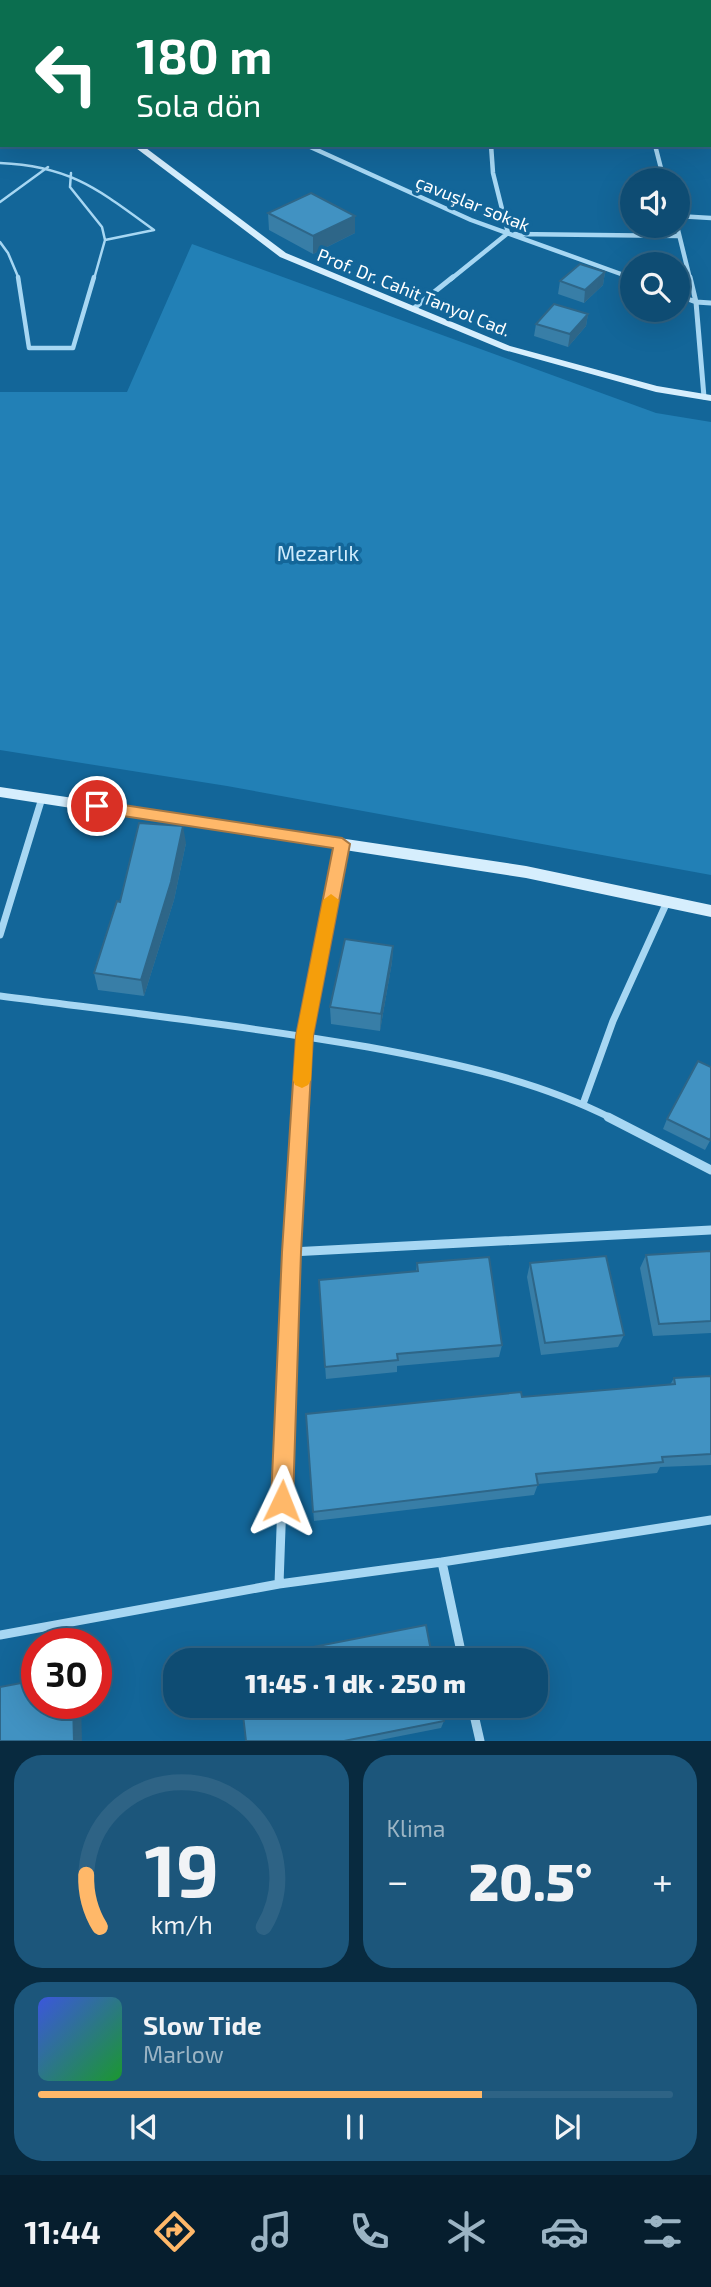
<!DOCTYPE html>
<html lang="tr">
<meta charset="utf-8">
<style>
body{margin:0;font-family:"Exo 2",sans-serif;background:#1c567b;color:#f1f3f6;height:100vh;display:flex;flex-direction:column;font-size:26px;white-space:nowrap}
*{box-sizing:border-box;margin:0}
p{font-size:23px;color:#9bb4c4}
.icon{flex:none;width:38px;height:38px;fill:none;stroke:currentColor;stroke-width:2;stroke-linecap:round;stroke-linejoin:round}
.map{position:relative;height:1741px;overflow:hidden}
.panel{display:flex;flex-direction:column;gap:14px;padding:14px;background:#082a3f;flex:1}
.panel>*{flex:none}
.guide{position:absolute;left:0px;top:0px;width:712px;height:147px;box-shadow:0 7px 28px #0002,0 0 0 2px #2e6385;background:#0b6e4f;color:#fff;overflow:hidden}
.tools{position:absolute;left:620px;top:168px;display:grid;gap:14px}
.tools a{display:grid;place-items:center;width:70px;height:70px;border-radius:50%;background:#0e4c73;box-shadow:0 7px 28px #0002,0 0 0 2px #2e6385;font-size:35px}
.speed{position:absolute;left:21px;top:1628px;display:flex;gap:14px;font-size:35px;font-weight:700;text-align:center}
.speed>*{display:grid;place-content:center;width:91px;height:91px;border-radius:50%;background:#0e4c73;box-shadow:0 7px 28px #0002,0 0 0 2px #2e6385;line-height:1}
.speed .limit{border:10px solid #d22;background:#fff;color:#111}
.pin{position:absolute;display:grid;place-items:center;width:60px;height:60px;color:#fff;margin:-30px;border:4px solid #fff;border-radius:50%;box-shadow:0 2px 7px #0007}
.me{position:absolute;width:77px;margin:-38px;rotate:2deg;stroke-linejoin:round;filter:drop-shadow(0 0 5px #0008)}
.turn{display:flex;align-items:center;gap:24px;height:147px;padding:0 21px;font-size:32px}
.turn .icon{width:91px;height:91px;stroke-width:2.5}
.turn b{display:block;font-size:49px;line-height:60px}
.big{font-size:52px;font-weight:800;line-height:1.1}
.panel .card{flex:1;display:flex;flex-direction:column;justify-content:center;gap:10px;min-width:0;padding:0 24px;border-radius:28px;background:#1c567b}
.panel .dial{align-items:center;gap:0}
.dial svg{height:182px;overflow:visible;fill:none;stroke:#2e6385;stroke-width:7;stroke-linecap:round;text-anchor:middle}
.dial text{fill:#f1f3f6;stroke:none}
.song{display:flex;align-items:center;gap:21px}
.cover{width:84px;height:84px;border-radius:10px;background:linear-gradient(135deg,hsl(230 70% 55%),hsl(130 70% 35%))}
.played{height:7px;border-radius:4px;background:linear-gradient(90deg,#ffb869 70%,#2e6385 70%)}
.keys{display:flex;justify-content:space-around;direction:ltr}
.heat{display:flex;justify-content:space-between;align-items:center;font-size:38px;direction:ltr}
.panel .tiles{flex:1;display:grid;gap:14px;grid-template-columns:1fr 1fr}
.card:last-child{grid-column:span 2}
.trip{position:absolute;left:163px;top:1648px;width:385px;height:70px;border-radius:28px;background:#0e4c73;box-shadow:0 7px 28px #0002,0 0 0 2px #2e6385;font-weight:800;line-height:70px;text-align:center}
.dock{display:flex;height:112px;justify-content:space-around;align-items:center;background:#061e2e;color:#9bb4c4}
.dock .icon{width:49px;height:49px}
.dock .current{color:#ffb869}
.dock b{font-size:32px;color:#f1f3f6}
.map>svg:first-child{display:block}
.green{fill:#2280b6}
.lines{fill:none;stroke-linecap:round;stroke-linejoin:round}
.lane-far1{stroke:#a7d7f3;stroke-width:2.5}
.lane{stroke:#a7d7f3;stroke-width:4.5}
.street-far3{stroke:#a7d7f3;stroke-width:4.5}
.street-far2{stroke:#a7d7f3;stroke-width:5}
.street-far1{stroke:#a7d7f3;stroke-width:7}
.street{stroke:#a7d7f3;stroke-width:9}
.secondary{fill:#d6eefd;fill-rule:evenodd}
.wall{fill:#387ea7}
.shaded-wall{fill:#2e6688}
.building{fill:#4192c2;stroke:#2e6688;stroke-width:2}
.route{fill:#ffb869;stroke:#a67844;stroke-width:2}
.slow{fill:#f59e0b}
.labels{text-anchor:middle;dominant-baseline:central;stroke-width:7;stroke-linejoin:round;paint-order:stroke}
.far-street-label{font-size:18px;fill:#fff;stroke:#136699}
.park-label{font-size:21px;fill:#cfecfd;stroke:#136699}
</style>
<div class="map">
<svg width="711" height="1741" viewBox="0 0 711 1741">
<rect width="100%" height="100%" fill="#136699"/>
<!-- green -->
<path class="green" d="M192,244L656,413L711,422V875L227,786L0,750V392H127Z"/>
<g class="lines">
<!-- lane-far1 -->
<path class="lane-far1" d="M0,163C71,166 99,190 154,230L105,240
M71,173L70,187L102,227L105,240L94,279
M0,202L48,167
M0,242L8,253L19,279"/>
<!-- lane -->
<path class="lane" d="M18,277L29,348H73L94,277"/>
<!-- street-far3 -->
<path class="street-far3" d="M306,145L471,220L632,278
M655,145L664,180
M677,216L711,218
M677,226L690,279
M515,234L679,236
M451,279L508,233L493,173L491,145"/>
<!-- street-far2 -->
<path class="street-far2" d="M629,277L632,278
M690,277L696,302L704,397
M677,295L696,302L711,303
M413,309L453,277"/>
<!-- street-far1 -->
<path class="street-far1" d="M0,935L42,798
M0,996C123,1012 246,1026 368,1047C450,1062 536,1080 611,1118
M583,1104L613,1021L667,902
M299,1118L304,1036L342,844"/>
<!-- street -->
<path class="street" d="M608,1117L711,1170
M291,1252L711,1230
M442,1562L463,1661
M279,1584L291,1252L299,1117
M0,1635L279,1584L442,1562L711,1520
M472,1706L480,1741"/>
<!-- secondary -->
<path class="secondary" d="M0,39H2V45H0Z
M0,64H2V69H0Z
M132,145H142L286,253L510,346L657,386L711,395V401L656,392L504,350L280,257Z
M0,787L526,866L711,905V917L526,878L0,797Z"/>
</g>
<!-- wall -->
<path class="wall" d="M529,0H576V2H530Z
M615,0H711V32L710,2H616Z
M268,213L355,233L313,254L269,230Z
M605,272L603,285L584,303L558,294L560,281Z
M588,314L586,326L568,347L534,336L536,324Z
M186,843L174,900L144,996L98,990L94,973Z
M393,946L392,962L380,1031L331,1024L330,1007Z
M711,1067V1139L705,1150L663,1129L667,1119Z
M711,1251V1333L653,1336L640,1268L646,1255Z
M417,1263L502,1345L499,1357L397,1366V1372L326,1379L319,1280L416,1271Z
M530,1263L624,1335L618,1347L541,1355L527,1277Z
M711,1376V1465L660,1467L657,1473L538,1484L534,1495L314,1521L306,1414L670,1385L674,1378Z
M444,1721L441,1728L375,1741H246Z"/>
<!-- shaded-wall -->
<path class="shaded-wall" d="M355,216V233L313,254V236Z
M605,272L603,285L584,303L585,290Z
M588,314L586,326L568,347L570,334Z
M183,826L186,843L174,900L144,996L141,980Z
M393,946L392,962L380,1031L381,1014Z
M73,1703H81L82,1741H74Z"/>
<!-- building -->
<path class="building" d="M3,0H52L53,1L3,2Z
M359,0H396V2H359Z
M624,0H711V18L710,2H625Z
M311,193L355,216L313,236L268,213Z
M580,264L605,272L585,290L560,281Z
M554,304L588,314L570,334L536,324Z
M139,823L183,826L171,882L141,980L94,973L117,901L120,902Z
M345,939L393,946L381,1014L330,1007Z
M698,1061L711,1067V1137L710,1140L667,1119Z
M711,1251V1321L659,1324L646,1255Z
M606,1256L624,1335L545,1343L530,1263Z
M489,1257L502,1345L397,1354L398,1360L325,1367L319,1280L418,1271L417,1263Z
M711,1376V1454L662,1457L663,1462L536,1474L538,1485L313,1512L306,1414L521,1392L522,1397L675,1384L674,1378Z
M426,1625L433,1661H241Z
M37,1680V1703H73L74,1741H0V1687Z
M242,1706H441L444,1721L344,1741H246Z"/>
<!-- route -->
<path class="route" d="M97,801L342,838L350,844L313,1036L301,1252L293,1501L290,1509L282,1512L274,1509L271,1501L282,1252L296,1036L333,848L97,812L89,806Z"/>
<!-- slow -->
<path class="slow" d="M331,894L339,900L313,1036L311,1080L308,1085L302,1088L295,1085L293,1080L296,1036L323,900Z"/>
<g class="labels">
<!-- far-street labels -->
<g class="far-street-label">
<text transform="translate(473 203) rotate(22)">çavuşlar sokak</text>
<text transform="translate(414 292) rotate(22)">Prof. Dr. Cahit Tanyol Cad.</text>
</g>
<!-- park labels -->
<g class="park-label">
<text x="318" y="552">Mezarlık</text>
</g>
</g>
</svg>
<div class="tools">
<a><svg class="icon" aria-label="sound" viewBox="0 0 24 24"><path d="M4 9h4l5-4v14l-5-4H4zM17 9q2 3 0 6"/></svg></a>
<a><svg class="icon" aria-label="search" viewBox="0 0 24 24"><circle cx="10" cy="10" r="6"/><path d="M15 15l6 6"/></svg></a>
</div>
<div class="speed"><div class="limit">30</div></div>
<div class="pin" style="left:97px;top:806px;background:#d93025"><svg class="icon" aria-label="arrive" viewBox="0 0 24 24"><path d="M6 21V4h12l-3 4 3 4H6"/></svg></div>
<svg class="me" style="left:282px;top:1501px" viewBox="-20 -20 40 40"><path d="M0-17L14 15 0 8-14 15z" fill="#ffb869" stroke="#fff" stroke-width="4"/></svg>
<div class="trip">11:45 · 1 dk · 250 m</div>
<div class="guide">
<div class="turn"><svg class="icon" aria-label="left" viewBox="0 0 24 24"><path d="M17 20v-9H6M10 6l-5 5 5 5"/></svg><div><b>180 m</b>Sola dön</div></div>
</div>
</div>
<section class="panel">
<div class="tiles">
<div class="card dial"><svg viewBox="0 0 100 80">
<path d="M14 69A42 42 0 1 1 86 69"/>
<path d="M14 69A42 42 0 0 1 8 46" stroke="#ffb869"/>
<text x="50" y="56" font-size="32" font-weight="700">19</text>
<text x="50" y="72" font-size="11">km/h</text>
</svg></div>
<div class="card"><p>Klima</p>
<div class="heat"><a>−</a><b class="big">20.5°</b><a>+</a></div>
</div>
<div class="card">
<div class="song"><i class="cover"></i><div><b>Slow Tide</b><p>Marlow</p></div></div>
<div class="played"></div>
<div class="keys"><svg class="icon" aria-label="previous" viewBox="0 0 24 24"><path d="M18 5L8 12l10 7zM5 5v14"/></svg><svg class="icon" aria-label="pause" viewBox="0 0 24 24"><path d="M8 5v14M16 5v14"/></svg><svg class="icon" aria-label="next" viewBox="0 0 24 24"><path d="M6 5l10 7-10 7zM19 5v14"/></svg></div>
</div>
</div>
</section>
<nav class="dock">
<b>11:44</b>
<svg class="icon current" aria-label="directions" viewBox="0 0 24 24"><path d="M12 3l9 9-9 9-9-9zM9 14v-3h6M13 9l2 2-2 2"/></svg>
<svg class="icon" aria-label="music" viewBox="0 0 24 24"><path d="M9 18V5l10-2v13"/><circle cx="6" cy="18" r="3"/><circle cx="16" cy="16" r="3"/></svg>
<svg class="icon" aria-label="phone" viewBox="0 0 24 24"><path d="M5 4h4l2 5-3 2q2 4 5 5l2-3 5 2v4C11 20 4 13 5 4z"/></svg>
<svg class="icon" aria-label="climate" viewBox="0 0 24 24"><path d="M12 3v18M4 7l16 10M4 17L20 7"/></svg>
<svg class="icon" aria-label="car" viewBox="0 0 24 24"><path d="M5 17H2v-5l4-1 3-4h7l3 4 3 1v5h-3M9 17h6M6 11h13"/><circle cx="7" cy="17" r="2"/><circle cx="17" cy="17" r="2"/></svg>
<svg class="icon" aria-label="filters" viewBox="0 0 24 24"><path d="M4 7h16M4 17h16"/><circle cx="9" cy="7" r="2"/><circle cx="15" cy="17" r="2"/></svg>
</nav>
